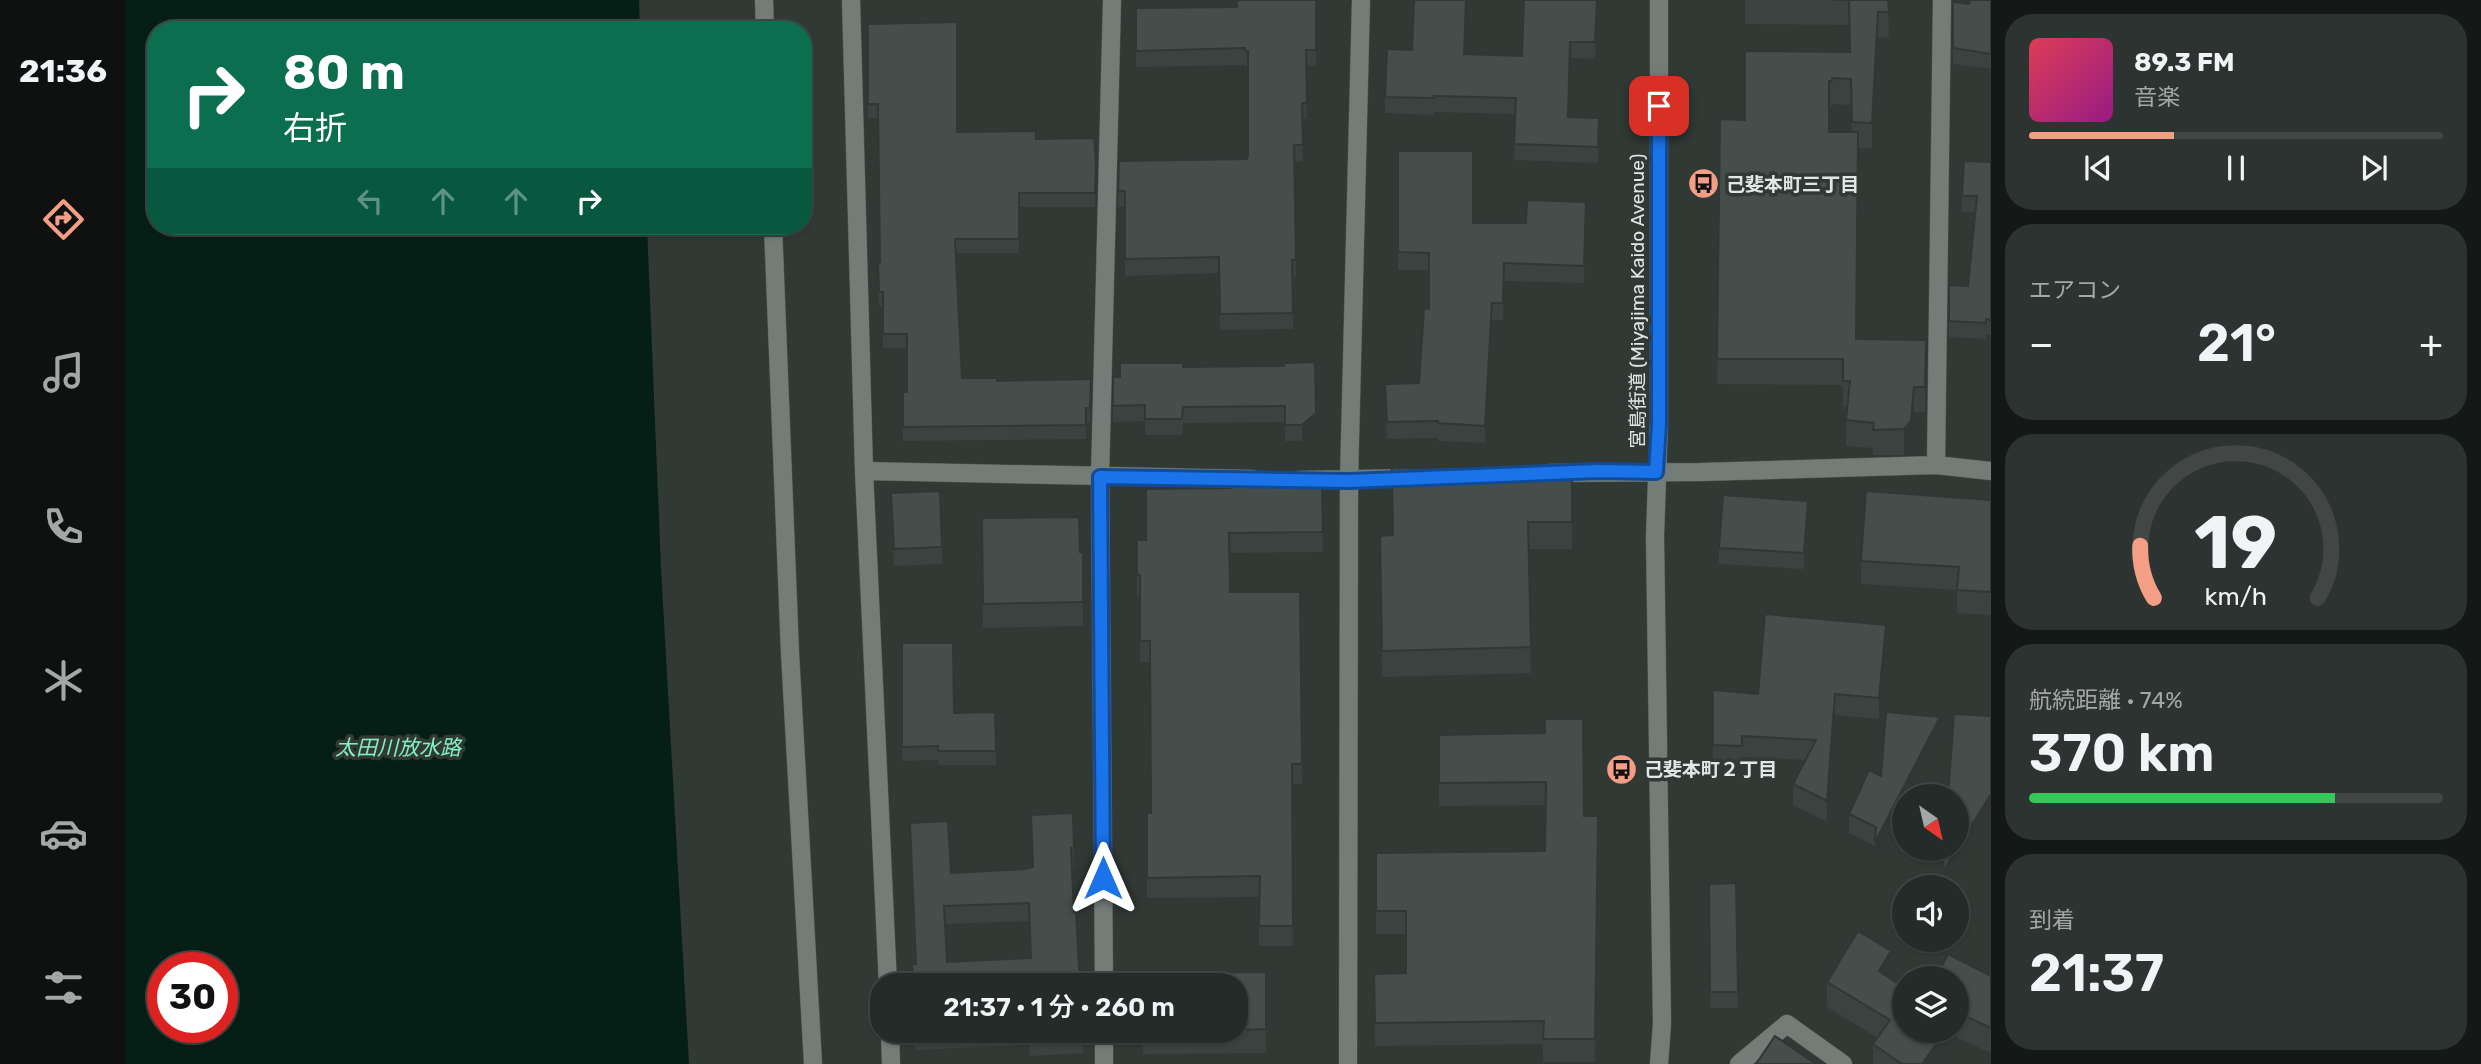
<!DOCTYPE html>
<html lang="ja">
<meta charset="utf-8">
<style>
body{margin:0;font-family:Rubik,"Noto Sans JP",sans-serif;background:#2d3330;color:#f1f3f6;height:100vh;display:flex;flex-direction:column;font-size:26px;white-space:nowrap}
*{box-sizing:border-box;margin:0}
p{font-size:23px;color:#a3a7a8}
.icon{flex:none;width:38px;height:38px;fill:none;stroke:currentColor;stroke-width:2;stroke-linecap:round;stroke-linejoin:round}
.map{position:relative;flex:1;overflow:hidden}
.side{display:flex;flex-direction:column;gap:14px;padding:14px;background:#141816;width:490px}
.side>*{flex:none}
.guide{position:absolute;left:21px;top:21px;width:665px;height:214px;border-radius:28px;box-shadow:0 2px 5px #0004,0 0 0 2px #424745;background:#0b6e4f;color:#fff;overflow:hidden}
.needle{width:46px;rotate:146deg}
.fabs{position:absolute;left:1766px;top:784px;display:grid;gap:14px}
.fabs a{display:grid;place-items:center;width:77px;height:77px;border-radius:50%;background:#252b28;box-shadow:0 2px 5px #0004,0 0 0 2px #424745;font-size:35px}
.speed{position:absolute;left:21px;top:952px;display:flex;gap:14px;font-size:35px;font-weight:700;text-align:center}
.speed>*{display:grid;place-content:center;width:91px;height:91px;border-radius:50%;background:#252b28;box-shadow:0 2px 5px #0004,0 0 0 2px #424745;line-height:1}
.speed .limit{border:10px solid #d22;background:#fff;color:#111}
.pin{position:absolute;display:grid;place-items:center;width:60px;height:60px;color:#fff;margin:-30px;border-radius:14px;box-shadow:0 4px 10px #0006}
.me{position:absolute;width:77px;margin:-38px;rotate:0deg;stroke-linejoin:round;filter:drop-shadow(0 0 5px #0008)}
.turn{display:flex;align-items:center;gap:24px;height:147px;padding:0 21px;font-size:32px}
.turn .icon{width:91px;height:91px;stroke-width:2.5}
.turn b{display:block;font-size:49px;line-height:60px}
.lanes{display:flex;align-items:center;height:66px;padding:0 21px;background:#0003;justify-content:center;gap:35px;direction:ltr}
.lanes .off{opacity:.35}
.big{font-size:52px;font-weight:600;line-height:1.1}
.side .widget{flex:1;display:flex;flex-direction:column;justify-content:center;gap:10px;min-width:0;padding:0 24px;border-radius:28px;background:#2d3330}
.side .dial{align-items:center;gap:0}
.dial svg{height:182px;overflow:visible;fill:none;stroke:#424745;stroke-width:7;stroke-linecap:round;text-anchor:middle}
.dial text{fill:#f1f3f6;stroke:none}
.song{display:flex;align-items:center;gap:21px}
.cover{width:84px;height:84px;border-radius:10px;background:linear-gradient(135deg,hsl(350 70% 55%),hsl(310 70% 35%))}
.played{height:7px;border-radius:4px;background:linear-gradient(90deg,#f49e86 35%,#424745 35%)}
.keys{display:flex;justify-content:space-around;direction:ltr}
.heat{display:flex;justify-content:space-between;align-items:center;font-size:38px;direction:ltr}
.charge{height:10px;border-radius:5px;background:linear-gradient(90deg,#34c759 74%,#424745 0)}
.trip{position:absolute;left:744px;top:973px;width:378px;height:70px;border-radius:28px;background:#252b28;box-shadow:0 2px 5px #0004,0 0 0 2px #424745;font-weight:600;line-height:70px;text-align:center}
main{display:flex;flex:1;min-height:0}
.menu{display:flex;flex-direction:column;width:126px;justify-content:space-around;align-items:center;background:#0f1110;color:#a3a7a8}
.menu .icon{width:49px;height:49px}
.menu .selected{color:#f49e86}
.menu b{font-size:32px;color:#f1f3f6}
.map>svg:first-child{display:block}
.water{fill:#061f16;fill-rule:evenodd}
.lines{fill:none;stroke-linecap:round;stroke-linejoin:round}
.minor-casing{stroke:#515855;stroke-width:19}
.minor{stroke:#737c77;stroke-width:18}
.wall{fill:#3b4340;fill-rule:evenodd}
.shaded-wall{fill:#303734}
.building{fill:#454e4a;stroke:#303734;stroke-width:2;fill-rule:evenodd}
.route-casing{stroke:#114b97;stroke-width:18}
.route{stroke:#1a73e8;stroke-width:12}
.labels{text-anchor:middle;dominant-baseline:central;stroke-width:7;stroke-linejoin:round;paint-order:stroke}
.poi-label{font-size:19px;font-weight:bold;fill:#e2e7e5;stroke:#313935;text-anchor:start}
.street-label{font-size:19px;fill:#e2e7e5;stroke:#313935}
.water-label{font-size:21px;font-style:italic;fill:#82efc4;stroke:#313935}
</style>
<main>
<nav class="menu">
<b>21:36</b>
<svg class="icon selected" aria-label="directions" viewBox="0 0 24 24"><path d="M12 3l9 9-9 9-9-9zM9 14v-3h6M13 9l2 2-2 2"/></svg>
<svg class="icon" aria-label="music" viewBox="0 0 24 24"><path d="M9 18V5l10-2v13"/><circle cx="6" cy="18" r="3"/><circle cx="16" cy="16" r="3"/></svg>
<svg class="icon" aria-label="phone" viewBox="0 0 24 24"><path d="M5 4h4l2 5-3 2q2 4 5 5l2-3 5 2v4C11 20 4 13 5 4z"/></svg>
<svg class="icon" aria-label="climate" viewBox="0 0 24 24"><path d="M12 3v18M4 7l16 10M4 17L20 7"/></svg>
<svg class="icon" aria-label="car" viewBox="0 0 24 24"><path d="M5 17H2v-5l4-1 3-4h7l3 4 3 1v5h-3M9 17h6M6 11h13"/><circle cx="7" cy="17" r="2"/><circle cx="17" cy="17" r="2"/></svg>
<svg class="icon" aria-label="filters" viewBox="0 0 24 24"><path d="M4 7h16M4 17h16"/><circle cx="9" cy="7" r="2"/><circle cx="15" cy="17" r="2"/></svg>
</nav>
<div class="map">
<svg width="1865" height="1064" viewBox="0 0 1865 1064">
<rect width="100%" height="100%" fill="#313935"/>
<!-- water -->
<path class="water" d="M0,0H513L514,30H30V226H521L535,568L563,1064H0ZM37,968H96V1027H37Z"/>
<g class="lines">
<defs>
<path id="minor" d="M638,0L639,30
M725,0L738,471L762,985
M647,226L664,653L687,1064
M1810,465L1816,0
M738,471L1127,479
M1424,473L1575,472L1810,465L1865,471
M1172,480L1288,478
M978,985L974,477L986,0
M764,1031L765,1064
M978,1031V1064
M1222,1064L1223,481L1235,0
M1533,1064L1536,1024L1529,536L1533,423V0
M1613,1064L1661,1024L1717,1064"/>
</defs>
<!-- minor casing -->
<use href="#minor" class="minor-casing"/>
<!-- minor -->
<use href="#minor" class="minor"/>
</g>
<!-- wall -->
<path class="wall" d="M1190,0V66H1180L1181,119H1176L1177,161L1168,162L1170,276H1167V329L1094,330L1093,273L999,276V207H992L993,161L1121,159L1122,156V67H1119V65L1010,67V8L1111,7Z
M1471,0L1469,59L1444,58L1442,117L1473,118L1472,163L1388,160L1390,114L1308,112V115L1259,113V97L1286,50L1340,14L1339,54L1396,56Z
M1619,0H1762L1763,37L1752,38L1746,148H1732L1730,339L1800,340L1799,412H1788L1785,446L1778,455H1747V448L1720,446V420L1722,407H1717V385L1591,384L1594,119L1619,120L1723,52V25L1619,24ZM1706,104L1725,105L1726,132H1703V107H1706Z
M1865,0V69L1827,64V2L1843,4Z
M742,24L831,132L910,139L970,163L969,207H893V253H830L836,378L871,381L965,379L964,422H960V439L777,441V392H781V348H757V306H753L752,276L754,262L752,118H742Z
M1272,151L1347,223H1400L1460,220L1458,283L1378,281L1377,320H1366L1359,443L1312,441V438L1261,439L1259,384L1293,383L1303,309V270H1272Z
M1865,162V335H1860V339L1823,337V285L1842,286L1849,212H1836V196Z
M1158,366L1190,429L1176,441H1159V422L1057,423L1056,435H1019V421L987,422V377L1057,367Z
M1446,467V549H1402L1405,673L1256,677L1254,536L1266,535Z
M1196,476L1197,552L1103,553L1104,592H1174L1176,784H1166L1167,946H1133V897L1021,898V813H1025L1024,662H1014V595H1011V540H1020L1105,488Z
M765,493L816,547V564L768,566Z
M1865,500V615L1831,613V590L1735,584V561Z
M1682,517L1678,569L1593,564V548Z
M856,518L954,552H957V626L857,628Z
M776,643L828,713L869,712L870,765H812V760L776,761Z
M1760,646L1753,719L1709,715L1701,822L1667,805V784L1679,760L1616,757V767L1587,766V690L1632,694Z
M1419,733L1458,816H1472L1469,1062H1417V1044L1249,1046L1248,974L1280,973V934H1250V853L1419,851L1420,805L1313,806V735Z
M1814,736L1778,796V805L1749,861V846L1723,833V814L1755,776Z
M905,815L948,848V866H946L948,912L954,985H786V964H789L784,823L825,873L899,869L906,867ZM903,921L904,958L821,962L819,924Z
M1610,883L1612,1008H1584L1583,884Z
M1140,972V1053L1017,1054V1031H1110V985Z
M1765,976L1764,978L1778,1031L1830,978L1865,976V1053L1831,1038L1813,1064H1747V1044L1752,1038L1701,1007V982Z
M788,1031H957V1053L904,1056L903,1045L789,1050Z"/>
<!-- shaded-wall -->
<path class="shaded-wall" d="M1752,12V38L1746,148V123Z
M1366,303V320L1359,443V426Z
M1788,387V412L1785,446L1778,455V429Z
M1190,413V429L1176,441V425Z
M1682,501V517L1678,569V553Z
M1760,625V646L1753,719V698Z
M1709,694V715L1701,822V801Z
M1814,717V736L1782,796H1778V805L1749,861V842Z
M1865,794V817L1821,887H1817V871Z
M1765,951V976L1753,996V971Z
M1831,1012V1038L1813,1064H1796L1819,1031H1830Z"/>
<!-- building -->
<path class="building" d="M1111,0H1190V50H1180L1181,103H1176L1177,145H1168L1170,260H1166L1167,313L1094,314L1093,257L999,259V191H992L993,161L1121,159L1122,156V51H1119V48L1010,51V8L1111,7Z
M1288,0H1340L1338,54L1396,56L1398,0H1471L1469,42H1444L1442,117L1473,118L1472,147L1388,144L1390,98L1308,96V98L1259,97L1261,49L1286,50Z
M1708,0H1762L1763,12H1752L1746,123L1726,122L1725,79L1706,78V81H1703V132H1732L1730,339L1800,340L1799,387H1788L1785,421L1778,429L1747,430L1748,423L1720,420L1724,381H1717V359H1591L1594,119L1619,120V51L1724,52L1723,0Z
M1844,0H1865V54L1827,48V2L1843,4Z
M831,22V132L910,131V139L968,138L970,163L969,193H893V239H829L836,378H871V381L965,379L964,408H960V425L777,427V392H781V334H757V292H753L752,262H754L752,104H742V24Z
M1272,151H1347V223H1400L1401,200L1460,202L1458,266L1378,263L1377,303H1366L1359,426L1312,423V421L1261,422L1259,384L1293,383L1298,308L1303,309V253L1272,252Z
M1838,161L1865,162V320L1860,319V323L1823,321V285L1842,286L1851,196H1836Z
M1189,362L1190,413L1176,425H1159V406L1057,407L1056,419H1019V405L987,406V377H994V363H1057V367L1158,366V363Z
M1446,467V522H1402L1405,647L1256,651L1254,536L1267,535L1266,468Z
M1196,476L1197,532L1103,533L1104,592H1174L1176,764H1166L1167,926H1133L1134,876L1021,878V813H1025L1024,641H1014V575H1011V540H1020V489L1105,488V477Z
M814,491L816,547L768,549L765,493Z
M1740,491L1865,500V592L1831,590L1833,567L1735,561Z
M1597,495L1682,501L1678,553L1593,548Z
M953,517L954,552H957V602L857,604L856,518Z
M1639,614L1760,625L1753,698L1709,694L1701,801L1667,784L1690,740L1616,736V746L1587,745V690L1632,694Z
M776,643H827L828,713L869,712L870,751H812V746L776,747Z
M1760,712L1814,717L1749,842L1750,827L1723,814L1743,770L1755,776Z
M1828,714L1865,716V794L1817,871L1818,849H1830V796H1822Z
M1419,719H1457L1458,816H1472L1469,1039H1417L1418,1021L1249,1023L1248,974L1280,973V911H1250V853L1419,851L1420,782L1313,783V735L1419,733Z
M947,813L948,848H945L948,912H950L954,985H787L786,964H790L784,823L822,821L825,873L899,869L907,867L905,815ZM903,903L905,958L821,962L818,906Z
M1610,883L1612,992H1584L1583,884Z
M1732,931L1765,951L1753,971L1778,988V1031H1819L1796,1064H1776L1747,1044L1764,1020L1701,982Z
M1822,954L1865,976V1028L1831,1012L1830,1013V978H1810Z
M1140,972V1029L1110,1030V985H1017V973Z
M789,1031H821L789,1032Z
M904,1031H957V1035L904,1038Z
M1649,1036L1690,1064H1630Z"/>
<g class="lines">
<defs>
<path id="route" d="M977,878L974,477L1223,481L1472,471L1530,472L1533,424V106"/>
</defs>
<!-- route casing -->
<use href="#route" class="route-casing"/>
<!-- route -->
<use href="#route" class="route"/>
</g>
<!-- icons -->
<defs>
<symbol id="bus-disc" viewBox="-11 -11 22 22"><circle r="9.5" fill="#f49e86" stroke="#313935"/><path d="M-5-6H5V4H4V6H2V4H-2V6H-4V4H-5ZM-3.5-4V0h7V-4ZM-3.5 1.2v1.5H-2V1.2ZM2 1.2v1.5H3.5V1.2Z" fill="#111"/></symbol>
</defs>
<g fill-rule="evenodd">
<use href="#bus-disc" x="1560" y="166" width="35" height="35"/>
<use href="#bus-disc" x="1478" y="752" width="35" height="35"/>
</g>
<g class="labels">
<!-- poi labels -->
<g class="poi-label">
<text x="1600" y="184">己斐本町三丁目</text>
<text x="1518" y="769">己斐本町２丁目</text>
</g>
<!-- street labels -->
<g class="street-label">
<text transform="translate(1511 301) rotate(-90)">宮島街道 (Miyajima Kaido Avenue)</text>
</g>
<!-- water labels -->
<g class="water-label">
<text x="272" y="747">太田川放水路</text>
</g>
</g>
</svg>
<div class="fabs">
<a><svg class="needle" viewBox="-14 -14 28 28"><path d="M0-13l5 13h-10z" fill="#e53935"/><path d="M0 13l5-13h-10z" fill="#a3a7a8"/></svg></a>
<a><svg class="icon" aria-label="sound" viewBox="0 0 24 24"><path d="M4 9h4l5-4v14l-5-4H4zM17 9q2 3 0 6"/></svg></a>
<a><svg class="icon" aria-label="layers" viewBox="0 0 24 24"><path d="M12 4l9 5-9 5-9-5zM3 14l9 5 9-5"/></svg></a>
</div>
<div class="speed"><div class="limit">30</div></div>
<div class="pin" style="left:1533px;top:106px;background:#d93025"><svg class="icon" aria-label="arrive" viewBox="0 0 24 24"><path d="M6 21V4h12l-3 4 3 4H6"/></svg></div>
<svg class="me" style="left:977px;top:878px" viewBox="-20 -20 40 40"><path d="M0-17L14 15 0 8-14 15z" fill="#1a73e8" stroke="#fff" stroke-width="4"/></svg>
<div class="trip">21:37 · 1 分 · 260 m</div>
<div class="guide">
<div class="turn"><svg class="icon" aria-label="right" viewBox="0 0 24 24"><path d="M7 20v-9h11M14 6l5 5-5 5"/></svg><div><b>80 m</b>右折</div></div>
<div class="lanes"><svg class="icon off" aria-label="left" viewBox="0 0 24 24"><path d="M17 20v-9H6M10 6l-5 5 5 5"/></svg><svg class="icon off" aria-label="ahead" viewBox="0 0 24 24"><path d="M12 20V5M6 11l6-6 6 6"/></svg><svg class="icon off" aria-label="ahead" viewBox="0 0 24 24"><path d="M12 20V5M6 11l6-6 6 6"/></svg><svg class="icon" aria-label="right" viewBox="0 0 24 24"><path d="M7 20v-9h11M14 6l5 5-5 5"/></svg></div>
</div>
</div>
<section class="side">
<div class="widget">
<div class="song"><i class="cover"></i><div><b>89.3 FM</b><p>音楽</p></div></div>
<div class="played"></div>
<div class="keys"><svg class="icon" aria-label="previous" viewBox="0 0 24 24"><path d="M18 5L8 12l10 7zM5 5v14"/></svg><svg class="icon" aria-label="pause" viewBox="0 0 24 24"><path d="M8 5v14M16 5v14"/></svg><svg class="icon" aria-label="next" viewBox="0 0 24 24"><path d="M6 5l10 7-10 7zM19 5v14"/></svg></div>
</div>
<div class="widget"><p>エアコン</p>
<div class="heat"><a>−</a><b class="big">21°</b><a>+</a></div>
</div>
<div class="widget dial"><svg viewBox="0 0 100 80">
<path d="M14 69A42 42 0 1 1 86 69"/>
<path d="M14 69A42 42 0 0 1 8 46" stroke="#f49e86"/>
<text x="50" y="56" font-size="32" font-weight="700">19</text>
<text x="50" y="72" font-size="11">km/h</text>
</svg></div>
<div class="widget"><p>航続距離 · 74%</p><b class="big">370 km</b><div class="charge"></div></div>
<div class="widget"><p>到着</p><b class="big">21:37</b></div>
</section>
</main>
